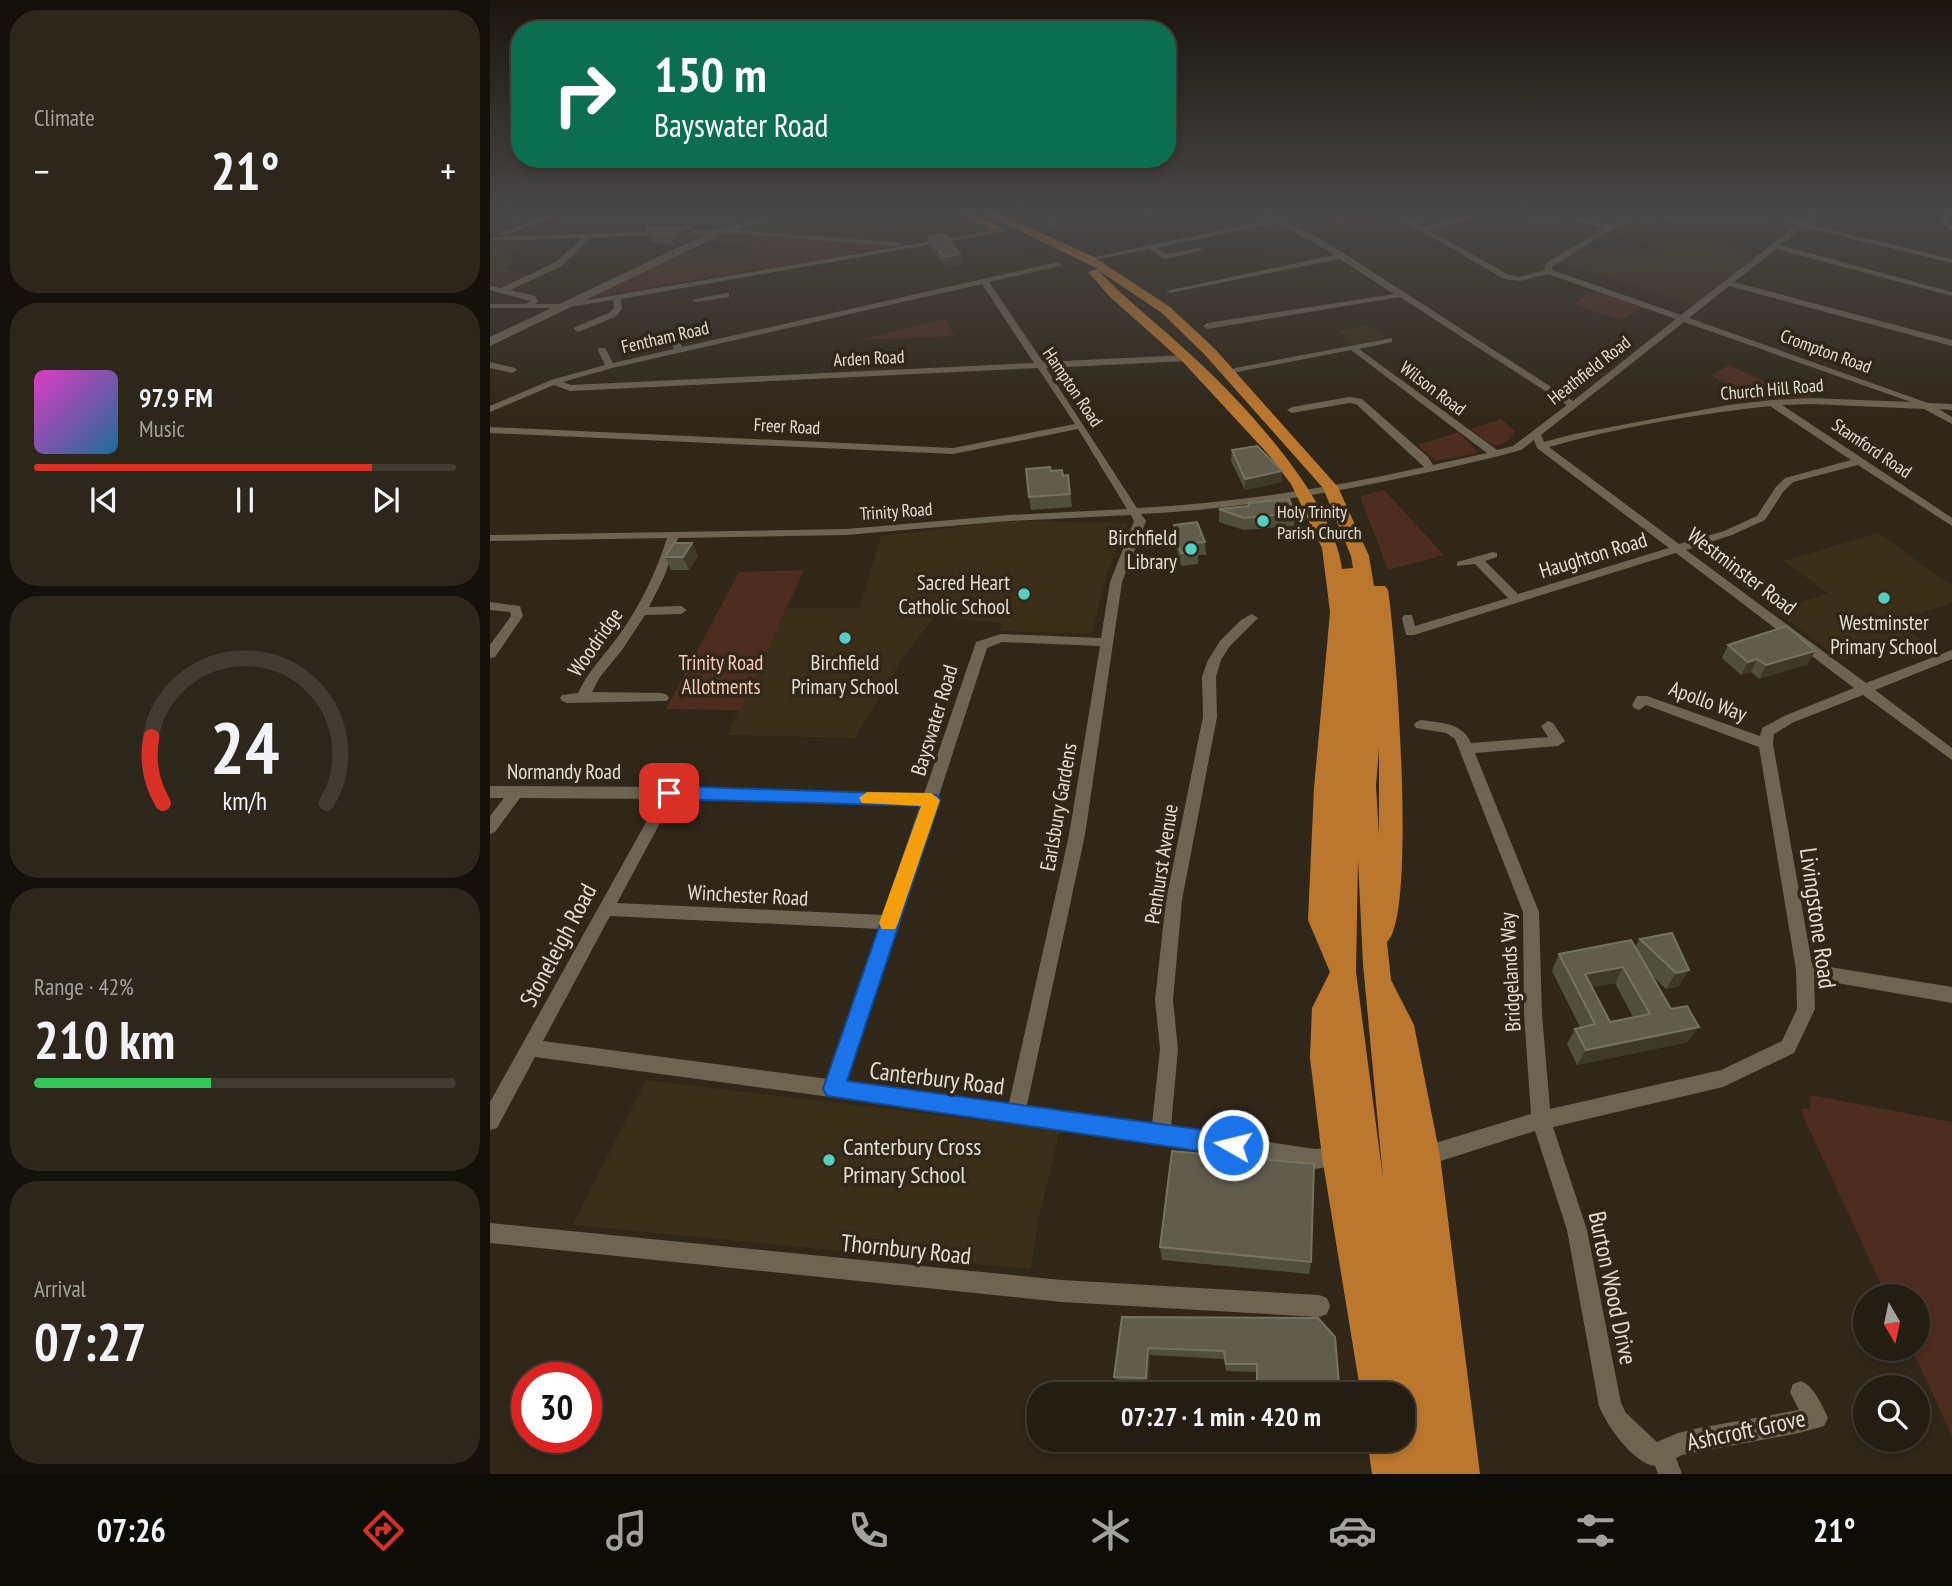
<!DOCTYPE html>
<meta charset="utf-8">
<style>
body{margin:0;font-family:"PT Sans Narrow",sans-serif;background:#2c261b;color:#f1f3f6;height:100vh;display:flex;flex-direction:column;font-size:26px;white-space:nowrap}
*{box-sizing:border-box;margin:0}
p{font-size:23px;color:#a3a29f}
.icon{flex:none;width:38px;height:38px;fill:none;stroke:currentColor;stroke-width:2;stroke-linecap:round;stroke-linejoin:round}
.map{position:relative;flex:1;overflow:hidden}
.side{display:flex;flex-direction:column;gap:10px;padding:10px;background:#14100a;width:490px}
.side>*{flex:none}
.hud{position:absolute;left:21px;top:21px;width:665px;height:147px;border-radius:28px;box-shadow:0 4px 10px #0003,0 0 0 2px #413b32;background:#0b6e4f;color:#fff;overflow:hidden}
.needle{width:46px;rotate:171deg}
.controls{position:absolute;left:1363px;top:1284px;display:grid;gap:14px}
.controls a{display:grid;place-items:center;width:77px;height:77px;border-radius:50%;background:#241d12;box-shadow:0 4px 10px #0003,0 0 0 2px #413b32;font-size:35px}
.speed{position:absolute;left:21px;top:1362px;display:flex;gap:14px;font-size:35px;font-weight:700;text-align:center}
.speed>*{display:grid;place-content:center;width:91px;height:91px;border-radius:50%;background:#241d12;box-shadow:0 4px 10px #0003,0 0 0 2px #413b32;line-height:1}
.speed .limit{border:10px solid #d22;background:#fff;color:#111}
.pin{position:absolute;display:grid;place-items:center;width:60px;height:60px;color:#fff;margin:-30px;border-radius:14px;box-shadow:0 4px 10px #0006}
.me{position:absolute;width:77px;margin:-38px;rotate:278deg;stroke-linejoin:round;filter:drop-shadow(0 0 5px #0008)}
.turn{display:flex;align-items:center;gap:24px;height:147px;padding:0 28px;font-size:32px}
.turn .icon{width:91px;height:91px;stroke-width:2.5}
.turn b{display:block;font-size:49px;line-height:60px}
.big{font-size:52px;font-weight:800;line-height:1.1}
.side .tile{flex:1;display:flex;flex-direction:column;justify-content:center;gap:10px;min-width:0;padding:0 24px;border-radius:28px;background:#2c261b}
.side .dial{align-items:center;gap:0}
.dial svg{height:182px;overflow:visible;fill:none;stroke:#413b32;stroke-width:7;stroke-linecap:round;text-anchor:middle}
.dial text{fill:#f1f3f6;stroke:none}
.song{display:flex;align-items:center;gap:21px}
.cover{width:84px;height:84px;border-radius:10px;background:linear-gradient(135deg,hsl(310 70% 55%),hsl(200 70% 35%))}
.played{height:7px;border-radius:4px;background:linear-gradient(90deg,#d93025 80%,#413b32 80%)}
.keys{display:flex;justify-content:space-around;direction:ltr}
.heat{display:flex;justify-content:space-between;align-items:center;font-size:38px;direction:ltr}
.charge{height:10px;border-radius:5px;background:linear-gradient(90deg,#34c759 42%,#413b32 0)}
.trip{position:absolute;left:537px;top:1382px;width:388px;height:70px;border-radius:28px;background:#241d12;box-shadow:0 4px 10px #0003,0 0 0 2px #413b32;font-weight:800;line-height:70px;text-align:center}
.dock{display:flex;height:112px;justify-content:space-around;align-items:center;background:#0e0c07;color:#a3a29f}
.dock .icon{width:49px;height:49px}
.dock .active{color:#d93025}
.dock b{font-size:32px;color:#f1f3f6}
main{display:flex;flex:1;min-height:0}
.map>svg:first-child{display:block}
.built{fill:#3b2f19}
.green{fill:#4e2c20}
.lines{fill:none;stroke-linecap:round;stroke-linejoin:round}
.minor{fill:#6d6452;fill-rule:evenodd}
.secondary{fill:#6d6452;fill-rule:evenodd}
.trunk{fill:#bc772e;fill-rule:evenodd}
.wall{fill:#504e3c;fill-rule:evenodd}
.shaded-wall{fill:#3d3827}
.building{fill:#605d4d;stroke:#747262;stroke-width:2;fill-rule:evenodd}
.route{fill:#1a73e8;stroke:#114b97;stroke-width:2}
.slow{fill:#f59e0b}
.poi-dot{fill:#56cec4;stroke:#302718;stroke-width:2.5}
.labels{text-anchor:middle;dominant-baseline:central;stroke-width:7;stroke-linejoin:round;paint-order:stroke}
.far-street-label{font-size:18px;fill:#e3ded4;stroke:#302718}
.far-poi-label{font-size:18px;fill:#e3ded4;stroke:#302718;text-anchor:start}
.poi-label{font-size:21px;fill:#e3ded4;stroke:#302718;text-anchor:end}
.street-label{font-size:21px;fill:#e3ded4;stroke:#302718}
.park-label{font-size:21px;fill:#f5c8b9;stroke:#302718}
.near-street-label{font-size:24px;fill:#e3ded4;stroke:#302718}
.near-poi-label{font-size:24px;fill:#e3ded4;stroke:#302718;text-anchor:start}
</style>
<main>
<section class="side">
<div class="tile"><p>Climate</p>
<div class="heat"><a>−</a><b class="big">21°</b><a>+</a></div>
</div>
<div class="tile">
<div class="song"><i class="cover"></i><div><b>97.9 FM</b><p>Music</p></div></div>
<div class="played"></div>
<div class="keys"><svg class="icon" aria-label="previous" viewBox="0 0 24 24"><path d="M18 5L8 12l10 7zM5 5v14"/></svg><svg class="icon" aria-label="pause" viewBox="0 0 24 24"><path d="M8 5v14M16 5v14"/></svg><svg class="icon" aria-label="next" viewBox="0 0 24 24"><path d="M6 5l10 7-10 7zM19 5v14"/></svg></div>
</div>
<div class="tile dial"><svg viewBox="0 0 100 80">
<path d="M14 69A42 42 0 1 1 86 69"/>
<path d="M14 69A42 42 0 0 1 9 40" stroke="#d93025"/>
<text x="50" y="56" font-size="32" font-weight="700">24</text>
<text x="50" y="72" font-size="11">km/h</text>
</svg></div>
<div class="tile"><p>Range · 42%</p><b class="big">210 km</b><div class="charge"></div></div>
<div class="tile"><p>Arrival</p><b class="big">07:27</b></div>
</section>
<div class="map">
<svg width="1462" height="1474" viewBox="0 0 1462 1474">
<rect width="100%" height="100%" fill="#302718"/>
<!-- built -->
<path class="built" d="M312,211H452L501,230L471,235L458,228L433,236L398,226L383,239L246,230Z
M1137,220L1269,254L1206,306L1072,263L1092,250L1123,259L1135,254L1151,259L1169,248L1118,233Z
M37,240L19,258L31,260L13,268L38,276L10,288L0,285V242Z
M878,325L897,338L865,345L848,331Z
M519,521L638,523L617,573L602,634L510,631L512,623L445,616L411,660L365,738L237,735L297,608H370L391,536Z
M1388,533L1462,586V603L1409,619L1433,642L1385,648L1352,660L1285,611L1338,593L1294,561Z
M156,1080L570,1130L547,1226L541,1269L83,1225Z"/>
<!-- green -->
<path class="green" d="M844,211H888L873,214L879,218L841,227L834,223L843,220L831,213Z
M233,234L414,245L96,298L194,252L232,258L266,250L219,240Z
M1106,289L1156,306L1131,320L1082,304Z
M450,320H456L464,336L368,340Z
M1239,365L1279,384L1294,377L1315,385L1322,397L1261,401L1221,375Z
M1011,419L1025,431C1010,456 998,443 981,429Z
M969,432L988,453L946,461L927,445Z
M894,490L954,555L898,570L870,496Z
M314,570L250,710L176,709L249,572Z
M1321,1095L1462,1122V1436L1422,1349H1428V1297H1397L1310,1109H1320Z"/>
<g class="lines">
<!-- minor -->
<path class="minor" d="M69,211H78L14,236L7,234Z
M558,211H564L567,227L560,225Z
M629,211H638L648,215L684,211L647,219Z
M762,211C772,211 779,218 789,219C805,219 822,211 839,211L793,222L827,237L855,254L1083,401L1186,319L1058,274L1030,281L1014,279L897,211H905L934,227L997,211H1007L939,230L1019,275L1030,277L1054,270L1055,264L1114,228L1053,211H1063L1119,225L1143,211H1161L1196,220L1194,223L1150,212L1062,267V270L1191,315L1307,225L1269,211H1278L1311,221L1325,211H1332L1317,224L1462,259V263L1313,227L1290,245L1462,292V296L1286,249L1244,282L1462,340V346L1239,286L1199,318L1438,403L1462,404V410L1449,409L1462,417V424L1434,409L1321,404L1292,405L1462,518V526L1368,465L1303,482L1293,492L1275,520L1242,535L1196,550L1376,683L1462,650V659L1385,690L1462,748V760L1373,695L1304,722L1284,734L1283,744L1322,964L1462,987V1003L1324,979L1325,1009L1304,1053L1233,1087L1063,1127L1097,1230L1131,1403L1136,1413L1167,1442L1188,1433L1209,1428L1309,1410L1300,1392L1303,1384L1311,1381C1324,1386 1332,1405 1338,1418L1334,1426L1309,1433L1192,1455L1186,1458L1192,1474H1168L1165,1466C1143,1463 1117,1426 1109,1406L1077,1230L1045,1131L935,1166L928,1163L925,1156L928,1149L935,1146L1041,1114L1034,1014L1033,912L965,739L956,733L926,728L924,725L926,722L931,720C950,723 972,722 981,743L1058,737L1051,726L1058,721L1063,723L1075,741L1068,746L985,753L1049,912L1052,1014L1060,1109L1231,1070L1292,1041L1307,1009L1306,970L1269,747L1156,705L1149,710L1144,708L1142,705L1147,696H1157L1270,736L1272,728L1294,716L1364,688L1186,553L924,635H916L912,618L914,615H922L925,626L1018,598L985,564L967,566V562L1003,552L1007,553V557L995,561L1028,594L1179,548L1047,448L1044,440L1031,450L1009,456C892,484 772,508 651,514L656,521L632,582L595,835L537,1105L662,1124L670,1049L665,1000L676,900L713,717L712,677L718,660L730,641L751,620L762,614L768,618L739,647L731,660L726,677L727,717L692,900L683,1000L688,1049L681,1127L825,1149L847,1147L854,1150L857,1157L854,1164L825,1169L526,1122L45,1057L7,1128L0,1130V1102L169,799L30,798L5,832L0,834V816L14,798H0V786L179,787L434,794L486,642L511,634L611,638L620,582L644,521L641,515L519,521L356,535L188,538L174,577L159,607L191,606L197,610L191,614L155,615L132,650L110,677L102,692L172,693L177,695L179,698L177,701L77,703L72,701L70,698L72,695L88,693C98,671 115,655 129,635C150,606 166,573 177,538L0,541V535L356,529L519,515L637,509L588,429L463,454L0,433V427L463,448L585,424L548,368L80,391L64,385L0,412V406L61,380L115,365L108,350L109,348H115L123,363L184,349L178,334L182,331L186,334L192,347L568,262L572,264L571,266L499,282L553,362L697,355L701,358L697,361L556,368L647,508C744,503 840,488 934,467L866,404L859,403L802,413L797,410L802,407L859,397L872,399L938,457L943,465L997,453L861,350L742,373L740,371L745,368L902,338V342L869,349L1007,450L1023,446L1077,405L910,297L717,329L713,326L717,323L904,294L850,259L680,293L676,291L844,255L821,241L785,223L667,248L676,254L709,248L713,250L675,259L659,249L600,261L596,259L779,220ZM492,284L544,363L81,385L73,382L122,368ZM1194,322L1421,402L1321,398L1282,400L1238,405L1084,434L1054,442L1051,435ZM1280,406L1361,460L1295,478L1285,488L1267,516L1234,531L1189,544L1059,447C1130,427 1206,414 1280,406ZM512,642L610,646L579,835L519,1103L356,1081L497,648ZM183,799L430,805L393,915L127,903ZM120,916L389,929L338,1079L53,1041Z
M1456,211H1462L1457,219L1462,225V231L1449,219Z
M233,229L407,242L411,244L407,246L232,233L101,238L72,266L20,290L45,296L48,301L46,304H73L513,229L517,231L131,299L132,309L125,317L88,332L84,329L85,327L119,313L124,308L123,300L73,308H0V304H36L40,301L0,290V286L11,288L66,262L92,238L0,241V237Z
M236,293H239V297L206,302L202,300Z
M0,362L25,368L27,370L22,373L0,368Z
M0,602L30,606L33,616L5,657L0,658V645L21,616L20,612L0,610Z
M0,1223L572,1280L829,1295L837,1298L840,1306L837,1314L829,1317L572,1302L0,1243Z"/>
<!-- secondary -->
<path class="secondary" d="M292,211H308L233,234L0,346V337L225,230Z"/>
<!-- trunk -->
<path class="trunk" d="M461,211H475L512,228L503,230Z
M490,211H503L604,257L680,307L725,349L848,487L879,556L884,586H895L898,590C906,639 927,916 897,942L901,980L924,1025L950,1156L990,1474H882L877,1440H914V1395H871L832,1157L820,1058L822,1008L840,972L818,920L824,788L840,612L832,548L801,484L778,454L692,361L619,296L598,272L608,269ZM608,270L672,313L715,355L833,488L861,556L863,568L852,569C843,498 752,401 699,353C669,325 636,300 608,270ZM889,748V834L886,786ZM868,860L873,964L893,1178L866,972Z"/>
</g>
<!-- wall -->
<path class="wall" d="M201,226L205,237L185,246L161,242L157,231Z
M438,237L470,254L472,264L456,267L440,247Z
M742,450L792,482L755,490L741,461Z
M561,471L573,476L578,475L582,507L541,510L539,497Z
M758,503L805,513L804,526L754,530L729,522V509L758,506Z
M684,525L715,542L716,555H708V564L691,566L684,537Z
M202,543L208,556L199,570H181L175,557Z
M1238,645L1325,651L1318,664L1269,679L1261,672L1251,675L1232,658Z
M1182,933L1189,986L1176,989L1162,976L1198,1042L1087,1065L1077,1044L1085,1029L1090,1027L1062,971L1069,954L1145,947L1150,939ZM1125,983L1143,1017L1120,1022L1102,987Z
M670,1247L821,1262L819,1274L672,1260Z
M632,1317L828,1318L850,1395H766V1372L736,1371L734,1359L660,1355L658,1385L627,1384L624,1377Z"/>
<!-- shaded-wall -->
<path class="shaded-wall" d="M201,226L205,237L185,246L181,236Z
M470,254L472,264L456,267L454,257Z
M792,471V482L755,490V479Z
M202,543L208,556L199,570L193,557Z
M1325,651L1318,664L1269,679L1276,665Z
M1267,659L1261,672L1251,675L1258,662Z
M1133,967L1125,983L1087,990L1095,974Z
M1199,970L1189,986L1176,989L1186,973Z
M1209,1027L1198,1042L1087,1065L1096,1050Z
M658,1348L660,1355L658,1385L656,1378Z"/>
<!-- building -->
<path class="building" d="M201,226L181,236L157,231L158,228Z
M454,234L470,254L454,257L438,237Z
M767,446L792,471L755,479L742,450Z
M560,467L561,471L572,470L573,476L578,475L580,494L539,497L536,469Z
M799,499L805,513L754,518L729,509L759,506L758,503Z
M707,522L715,542L705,543L707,552L691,553L684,525Z
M184,543H202L193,557H175Z
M1297,626L1325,651L1276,665L1267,659L1258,662L1238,645Z
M1182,933L1199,970L1186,973L1150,939Z
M1141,940L1181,1009L1197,1006L1209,1027L1096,1050L1085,1029L1105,1024L1069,954ZM1133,967L1160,1014L1120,1022L1095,974Z
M682,1151L824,1164L821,1262L670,1247Z
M632,1317L828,1318L845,1337L850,1395H792V1392H767V1364H736L734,1351L658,1348L656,1378L624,1377Z"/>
<!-- sky -->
<linearGradient id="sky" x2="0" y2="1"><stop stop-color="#1a150d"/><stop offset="0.51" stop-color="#484748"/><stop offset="1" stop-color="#484748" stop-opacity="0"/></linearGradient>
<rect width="1462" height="417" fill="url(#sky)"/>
<!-- route -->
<path class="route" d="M179,786L447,795L450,800L357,1081L743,1134L751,1137L754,1145L751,1153L743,1156L337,1096L333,1089L431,806L179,799L170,793Z"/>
<!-- slow -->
<path class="slow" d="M377,792L441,793L450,800L408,923L405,929H392L389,923L431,806L372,803L369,798Z"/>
<!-- markers -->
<g class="poi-dot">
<circle cx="773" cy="521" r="7"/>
<circle cx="701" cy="549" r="7"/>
<circle cx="534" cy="594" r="7"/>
<circle cx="1394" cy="598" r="7"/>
<circle cx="355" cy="638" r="7"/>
<circle cx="339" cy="1160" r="7"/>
</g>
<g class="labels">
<!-- far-street labels -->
<g class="far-street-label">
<text transform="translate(175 337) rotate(-13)">Fentham Road</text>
<text transform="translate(1336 351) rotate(20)">Crompton Road</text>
<text transform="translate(379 358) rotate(-3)">Arden Road</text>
<text transform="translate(1099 370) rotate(-38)">Heathfield Road</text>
<text transform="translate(583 387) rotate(56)">Hampton Road</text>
<text transform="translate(943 388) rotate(37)">Wilson Road</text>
<text transform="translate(1282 389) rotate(-5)">Church Hill Road</text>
<text transform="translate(297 426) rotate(3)">Freer Road</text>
<text transform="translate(1382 448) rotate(34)">Stamford Road</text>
<text transform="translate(406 511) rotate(-4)">Trinity Road</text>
</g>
<!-- far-poi labels -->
<g class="far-poi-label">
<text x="787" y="511">Holy Trinity<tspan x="787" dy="21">Parish Church</tspan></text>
</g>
<!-- poi labels -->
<g class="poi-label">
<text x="687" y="537">Birchfield<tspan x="687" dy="24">Library</tspan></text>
<text x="520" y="582">Sacred Heart<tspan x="520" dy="24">Catholic School</tspan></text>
<text x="1394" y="622" text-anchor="middle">Westminster<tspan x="1394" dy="24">Primary School</tspan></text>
<text x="355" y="662" text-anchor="middle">Birchfield<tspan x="355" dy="24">Primary School</tspan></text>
</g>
<!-- street labels -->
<g class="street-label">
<text transform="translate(1103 555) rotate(-17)">Haughton Road</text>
<text transform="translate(1252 571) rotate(37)">Westminster Road</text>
<text transform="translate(105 642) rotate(-55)">Woodridge</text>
<text transform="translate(1218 701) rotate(20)">Apollo Way</text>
<text transform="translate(444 720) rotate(-73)">Bayswater Road</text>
<text x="74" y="771">Normandy Road</text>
<text transform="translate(568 807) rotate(-80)">Earlsbury Gardens</text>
<text transform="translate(671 864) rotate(-81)">Penhurst Avenue</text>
<text transform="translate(258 895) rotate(3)">Winchester Road</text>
<text transform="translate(1020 972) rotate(-93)">Bridgelands Way</text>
</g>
<!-- park labels -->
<g class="park-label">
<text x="231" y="662">Trinity Road<tspan x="231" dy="24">Allotments</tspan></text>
</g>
<!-- near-street labels -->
<g class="near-street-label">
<text transform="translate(1328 918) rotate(82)">Livingstone Road</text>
<text transform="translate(68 945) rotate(-62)">Stoneleigh Road</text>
<text transform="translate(447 1078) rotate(7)">Canterbury Road</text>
<text transform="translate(416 1249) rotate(6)">Thornbury Road</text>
<text transform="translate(1123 1288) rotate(78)">Burton Wood Drive</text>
<text transform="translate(1256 1430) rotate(-12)">Ashcroft Grove</text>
</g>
<!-- near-poi labels -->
<g class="near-poi-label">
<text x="353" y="1146">Canterbury Cross<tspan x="353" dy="28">Primary School</tspan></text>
</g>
</g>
</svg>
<div class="controls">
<a><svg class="needle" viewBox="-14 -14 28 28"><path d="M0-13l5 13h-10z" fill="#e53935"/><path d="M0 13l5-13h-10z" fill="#a3a29f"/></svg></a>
<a><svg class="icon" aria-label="search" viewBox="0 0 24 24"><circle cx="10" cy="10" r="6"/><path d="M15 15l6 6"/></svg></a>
</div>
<div class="speed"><div class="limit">30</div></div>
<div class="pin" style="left:179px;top:793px;background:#d93025"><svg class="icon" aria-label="arrive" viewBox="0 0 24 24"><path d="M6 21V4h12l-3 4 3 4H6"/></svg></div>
<svg class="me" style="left:743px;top:1145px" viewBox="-20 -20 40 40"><circle r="17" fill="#1a73e8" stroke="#fff" stroke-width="3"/><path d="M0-11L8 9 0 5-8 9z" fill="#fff"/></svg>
<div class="trip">07:27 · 1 min · 420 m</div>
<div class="hud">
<div class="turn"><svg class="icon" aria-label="right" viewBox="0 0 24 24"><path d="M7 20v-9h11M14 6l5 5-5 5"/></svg><div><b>150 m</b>Bayswater Road</div></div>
</div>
</div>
</main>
<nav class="dock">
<b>07:26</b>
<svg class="icon active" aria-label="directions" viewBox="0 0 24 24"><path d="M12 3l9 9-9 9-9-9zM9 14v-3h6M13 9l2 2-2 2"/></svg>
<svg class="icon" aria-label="music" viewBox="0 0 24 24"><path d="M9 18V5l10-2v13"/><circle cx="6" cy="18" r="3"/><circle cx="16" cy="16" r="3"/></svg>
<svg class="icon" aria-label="phone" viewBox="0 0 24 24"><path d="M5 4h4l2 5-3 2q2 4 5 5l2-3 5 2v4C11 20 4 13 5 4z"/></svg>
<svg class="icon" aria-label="climate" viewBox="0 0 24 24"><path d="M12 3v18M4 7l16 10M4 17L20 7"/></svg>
<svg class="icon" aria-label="car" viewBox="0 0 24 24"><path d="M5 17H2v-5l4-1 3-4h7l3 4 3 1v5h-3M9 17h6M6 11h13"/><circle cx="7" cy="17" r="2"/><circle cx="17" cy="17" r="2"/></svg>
<svg class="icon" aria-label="filters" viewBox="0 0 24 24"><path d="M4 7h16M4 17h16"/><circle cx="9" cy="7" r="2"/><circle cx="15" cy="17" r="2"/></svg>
<b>21°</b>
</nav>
